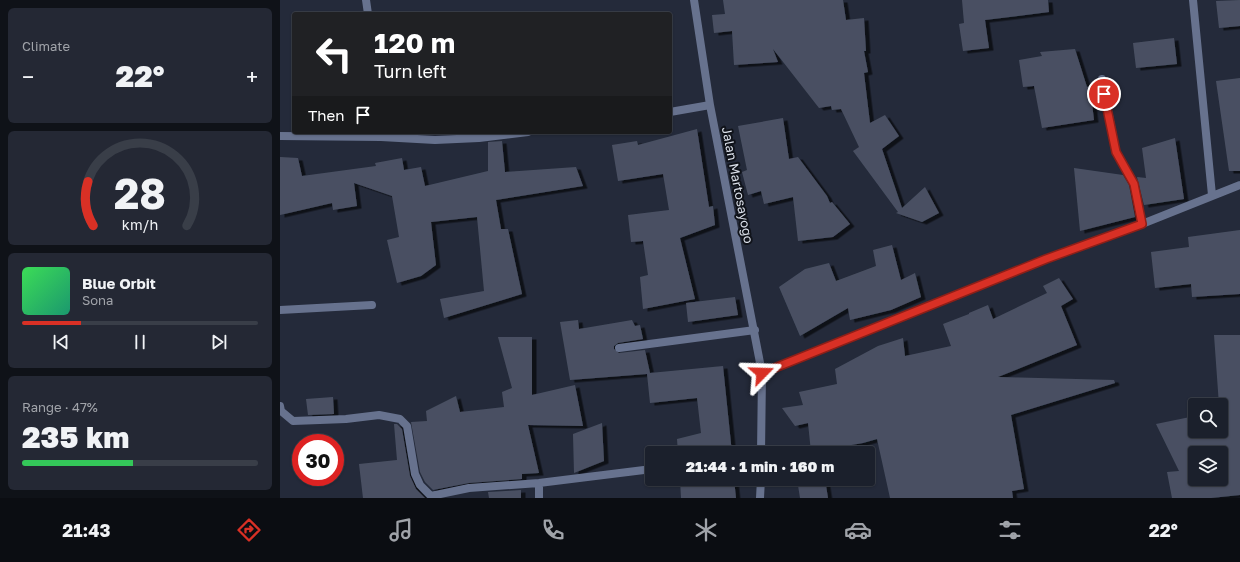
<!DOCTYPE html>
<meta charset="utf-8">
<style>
body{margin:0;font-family:"Golos Text",sans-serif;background:#242834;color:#f1f3f6;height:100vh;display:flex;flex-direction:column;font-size:15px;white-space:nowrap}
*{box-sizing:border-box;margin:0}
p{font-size:13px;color:#a0a3a9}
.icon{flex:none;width:22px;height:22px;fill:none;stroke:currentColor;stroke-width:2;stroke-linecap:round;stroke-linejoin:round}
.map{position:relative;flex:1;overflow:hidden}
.sheet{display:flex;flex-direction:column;gap:8px;padding:8px;background:#0f1218;width:280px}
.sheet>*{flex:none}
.top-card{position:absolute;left:12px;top:12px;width:380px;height:122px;border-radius:4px;box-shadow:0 1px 3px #0004,0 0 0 1px #393e48;background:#202124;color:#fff;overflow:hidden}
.buttons{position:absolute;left:908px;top:398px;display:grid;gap:8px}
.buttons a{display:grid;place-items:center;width:40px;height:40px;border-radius:4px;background:#1b202c;box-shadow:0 1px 3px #0004,0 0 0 1px #393e48;font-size:20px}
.speed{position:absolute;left:12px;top:434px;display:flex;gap:8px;font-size:20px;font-weight:700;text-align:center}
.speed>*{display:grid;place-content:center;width:52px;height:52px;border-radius:50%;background:#1b202c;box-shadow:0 1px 3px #0004,0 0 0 1px #393e48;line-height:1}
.speed .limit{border:6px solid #d22;background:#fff;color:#111}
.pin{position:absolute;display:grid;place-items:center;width:34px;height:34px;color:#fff;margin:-17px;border:2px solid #fff;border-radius:50%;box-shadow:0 1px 4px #0007}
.me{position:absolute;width:44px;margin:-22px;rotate:68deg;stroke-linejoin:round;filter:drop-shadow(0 0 3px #0008)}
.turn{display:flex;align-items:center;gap:14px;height:84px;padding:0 16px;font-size:18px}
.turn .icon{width:52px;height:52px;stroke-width:2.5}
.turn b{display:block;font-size:28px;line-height:34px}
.then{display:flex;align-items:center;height:38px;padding:0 16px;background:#0003;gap:8px;font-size:15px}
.big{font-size:30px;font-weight:800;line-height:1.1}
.sheet .tile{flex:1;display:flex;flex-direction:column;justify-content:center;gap:6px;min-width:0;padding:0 14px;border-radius:6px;background:#242834}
.sheet .dial{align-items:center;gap:0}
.dial svg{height:104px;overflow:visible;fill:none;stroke:#393e48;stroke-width:7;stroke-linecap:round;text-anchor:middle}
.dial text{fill:#f1f3f6;stroke:none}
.song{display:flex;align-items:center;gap:12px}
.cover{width:48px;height:48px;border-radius:6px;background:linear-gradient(135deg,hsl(130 70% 55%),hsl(160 70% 35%))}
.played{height:4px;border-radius:2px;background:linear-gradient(90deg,#d93025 25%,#393e48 25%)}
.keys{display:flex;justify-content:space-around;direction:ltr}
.heat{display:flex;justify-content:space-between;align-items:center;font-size:22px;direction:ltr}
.charge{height:6px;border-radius:3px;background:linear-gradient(90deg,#34c759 47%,#393e48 0)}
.trip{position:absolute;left:365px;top:446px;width:230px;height:40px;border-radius:4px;background:#1b202c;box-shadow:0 1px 3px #0004,0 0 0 1px #393e48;font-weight:800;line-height:40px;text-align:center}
.tabs{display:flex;height:64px;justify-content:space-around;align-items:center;background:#0b0d12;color:#a0a3a9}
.tabs .icon{width:28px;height:28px}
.tabs .current{color:#d93025}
.tabs b{font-size:18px;color:#f1f3f6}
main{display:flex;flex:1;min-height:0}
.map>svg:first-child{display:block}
.building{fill:#495062;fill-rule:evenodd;filter:url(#shadow)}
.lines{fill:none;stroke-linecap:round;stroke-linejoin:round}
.minor{stroke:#67728e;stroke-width:8}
.route-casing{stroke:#8d1f18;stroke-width:10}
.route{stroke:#d93025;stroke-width:7}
.labels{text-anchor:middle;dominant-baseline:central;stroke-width:4;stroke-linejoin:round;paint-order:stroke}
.street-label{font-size:13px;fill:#dadfe9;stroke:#10131a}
</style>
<main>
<section class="sheet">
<div class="tile"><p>Climate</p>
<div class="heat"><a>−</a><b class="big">22°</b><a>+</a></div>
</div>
<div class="tile dial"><svg viewBox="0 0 100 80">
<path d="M14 69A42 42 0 1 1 86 69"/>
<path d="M14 69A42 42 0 0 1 10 35" stroke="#d93025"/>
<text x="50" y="56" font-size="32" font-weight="700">28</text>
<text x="50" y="72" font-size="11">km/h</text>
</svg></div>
<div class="tile">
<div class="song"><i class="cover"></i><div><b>Blue Orbit</b><p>Sona</p></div></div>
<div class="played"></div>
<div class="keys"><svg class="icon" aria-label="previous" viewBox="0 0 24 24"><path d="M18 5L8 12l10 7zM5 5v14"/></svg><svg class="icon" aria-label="pause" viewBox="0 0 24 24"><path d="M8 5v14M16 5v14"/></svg><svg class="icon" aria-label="next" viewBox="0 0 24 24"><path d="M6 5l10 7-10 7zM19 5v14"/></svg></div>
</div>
<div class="tile"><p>Range · 47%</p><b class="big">235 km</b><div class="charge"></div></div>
</section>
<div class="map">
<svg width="960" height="498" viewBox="0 0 960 498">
<defs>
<filter id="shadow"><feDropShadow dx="4.5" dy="2.5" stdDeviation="0" flood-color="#0009"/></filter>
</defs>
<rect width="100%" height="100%" fill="#242a3a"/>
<!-- building -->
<path class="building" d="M443,0H563L566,20L584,18L586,51H584L588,72L584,73L590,123L605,115L619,136L602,149L622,208L645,187L659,213L642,222L616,213L618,212L573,151L579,147L561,109L552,110L551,106L539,108L493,49L498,62L454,65L452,31L434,33L432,15L445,14Z
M682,0H768L769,12L705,20L709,48L683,51L679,24L684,23Z
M960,0V26L939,28L936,1Z
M894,38L897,64L856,68L853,43Z
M795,49L807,87L810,86L814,120L762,128L754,86L743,87L739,60L762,56L760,52Z
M960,78V171H949L936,81Z
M503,118L509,159L518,157L547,196L550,203L552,202L570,224L553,237L518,241L513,197L484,204L481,191L468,195L462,172L467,170L458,126Z
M417,129L429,207L433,206L435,225L400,238L415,299L363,309L360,277L368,275L363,241L351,242L348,215L389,210L383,174L338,181L332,145L357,141L358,145Z
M895,138L904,199L864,205L857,177L866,178L862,148Z
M222,141L225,172L296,167L303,186L216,200L221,229H228L242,294L164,318L160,299L204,291L197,217L151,222L156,265L141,276L117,283L107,240L119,237L112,196L74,183L77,206L53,210L52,203L0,215V157L18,158L22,176L96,166L95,163L122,158L124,170L141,167L145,186L208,171V142Z
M794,168L843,175L849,185L855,217L800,231Z
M960,230V294L912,297L911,284L875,288L871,252L909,247L908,237Z
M612,245L621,280L635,273L641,297L611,310L570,320L568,308L520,336L499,287L525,269L549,263L556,281L596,266L593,250Z
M779,278L793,299L781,306L797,345L718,377L834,380L835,383L731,415L744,489L732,491L733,498H610L597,439L583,443L531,452L528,423L515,426L502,408L523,405L519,392L557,384L555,369L598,346L623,338L625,356L671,346L663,324L689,314V313L708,305L713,319L767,293L763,286Z
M455,297L458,315L408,322L406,303Z
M298,320L299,329L352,320L355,326L360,325L363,339L338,343L334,346V349L339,353L365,350L370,373L443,366L452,453H398L397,439L421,433L417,398L370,403L367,374L290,380L280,322Z
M934,335H960V495L931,498H892L887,472L899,471L876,424L915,416V431H941V405H939ZM915,453H941V479H915Z
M218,337H252V395L295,385L303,426L248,425L259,473L242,474V479L189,483L153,490L145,482L140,472L131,422L147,421L146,411L176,396L180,412L224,407L222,392L232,388Z
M53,397L54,414L28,415L26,399Z
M322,423L324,461L294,473L293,434Z
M114,424H117L122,429L130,476L136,489L145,498H83L79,464L117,460Z
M400,479H454L456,498H401Z
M517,479H545L548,498H520Z
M241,490V498H209L208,492Z"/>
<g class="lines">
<!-- minor -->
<path class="minor" d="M86,0L88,14
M414,0L430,105L482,373
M913,0L932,195
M822,79L836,152L854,183L862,224
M390,112L430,105
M0,136L101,137L155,140L199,138L248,132
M0,310L92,305
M339,348L475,330
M0,406L1,411L13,421L66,419L99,415L120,419L127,426L135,474L140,485L151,496L189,488L259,483L372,469
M481,453L482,373L767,259L862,224L960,185
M259,483V498
M480,498L481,479"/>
</g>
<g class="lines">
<defs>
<path id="route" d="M482,373L766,259L862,224L854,184L836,152L824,94"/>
</defs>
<!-- route casing -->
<use href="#route" class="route-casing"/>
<!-- route -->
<use href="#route" class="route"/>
</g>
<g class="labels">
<!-- street labels -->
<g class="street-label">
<text transform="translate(458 185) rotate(79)">Jalan Martosayogo</text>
</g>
</g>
</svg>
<div class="buttons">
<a><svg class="icon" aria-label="search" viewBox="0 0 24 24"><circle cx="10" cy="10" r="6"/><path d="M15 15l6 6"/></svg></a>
<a><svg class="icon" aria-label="layers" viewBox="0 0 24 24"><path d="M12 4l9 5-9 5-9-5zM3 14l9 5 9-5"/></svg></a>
</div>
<div class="speed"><div class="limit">30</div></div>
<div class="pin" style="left:824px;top:94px;background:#d93025"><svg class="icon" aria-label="arrive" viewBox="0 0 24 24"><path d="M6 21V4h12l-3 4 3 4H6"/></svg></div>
<svg class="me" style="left:482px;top:373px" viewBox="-20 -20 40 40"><path d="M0-17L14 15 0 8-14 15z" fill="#d93025" stroke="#fff" stroke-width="4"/></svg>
<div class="trip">21:44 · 1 min · 160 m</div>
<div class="top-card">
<div class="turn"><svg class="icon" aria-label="left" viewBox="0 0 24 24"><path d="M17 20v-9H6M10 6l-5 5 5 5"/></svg><div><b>120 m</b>Turn left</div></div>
<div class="then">Then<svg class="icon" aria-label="arrive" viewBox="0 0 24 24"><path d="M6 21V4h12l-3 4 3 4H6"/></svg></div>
</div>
</div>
</main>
<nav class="tabs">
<b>21:43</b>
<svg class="icon current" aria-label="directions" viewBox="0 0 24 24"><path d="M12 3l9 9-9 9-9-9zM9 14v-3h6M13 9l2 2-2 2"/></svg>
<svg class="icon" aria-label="music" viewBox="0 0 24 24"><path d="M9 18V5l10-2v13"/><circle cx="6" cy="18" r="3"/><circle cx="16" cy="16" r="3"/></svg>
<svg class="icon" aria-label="phone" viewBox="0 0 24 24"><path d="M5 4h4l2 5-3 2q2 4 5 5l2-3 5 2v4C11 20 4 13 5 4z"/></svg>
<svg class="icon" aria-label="climate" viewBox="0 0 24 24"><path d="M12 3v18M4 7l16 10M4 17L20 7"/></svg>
<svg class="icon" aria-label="car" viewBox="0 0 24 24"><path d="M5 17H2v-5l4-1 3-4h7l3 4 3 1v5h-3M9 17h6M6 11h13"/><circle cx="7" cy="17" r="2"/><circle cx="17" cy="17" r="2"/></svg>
<svg class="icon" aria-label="filters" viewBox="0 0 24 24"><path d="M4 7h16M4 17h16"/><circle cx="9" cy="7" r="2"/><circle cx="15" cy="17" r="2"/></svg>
<b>22°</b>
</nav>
